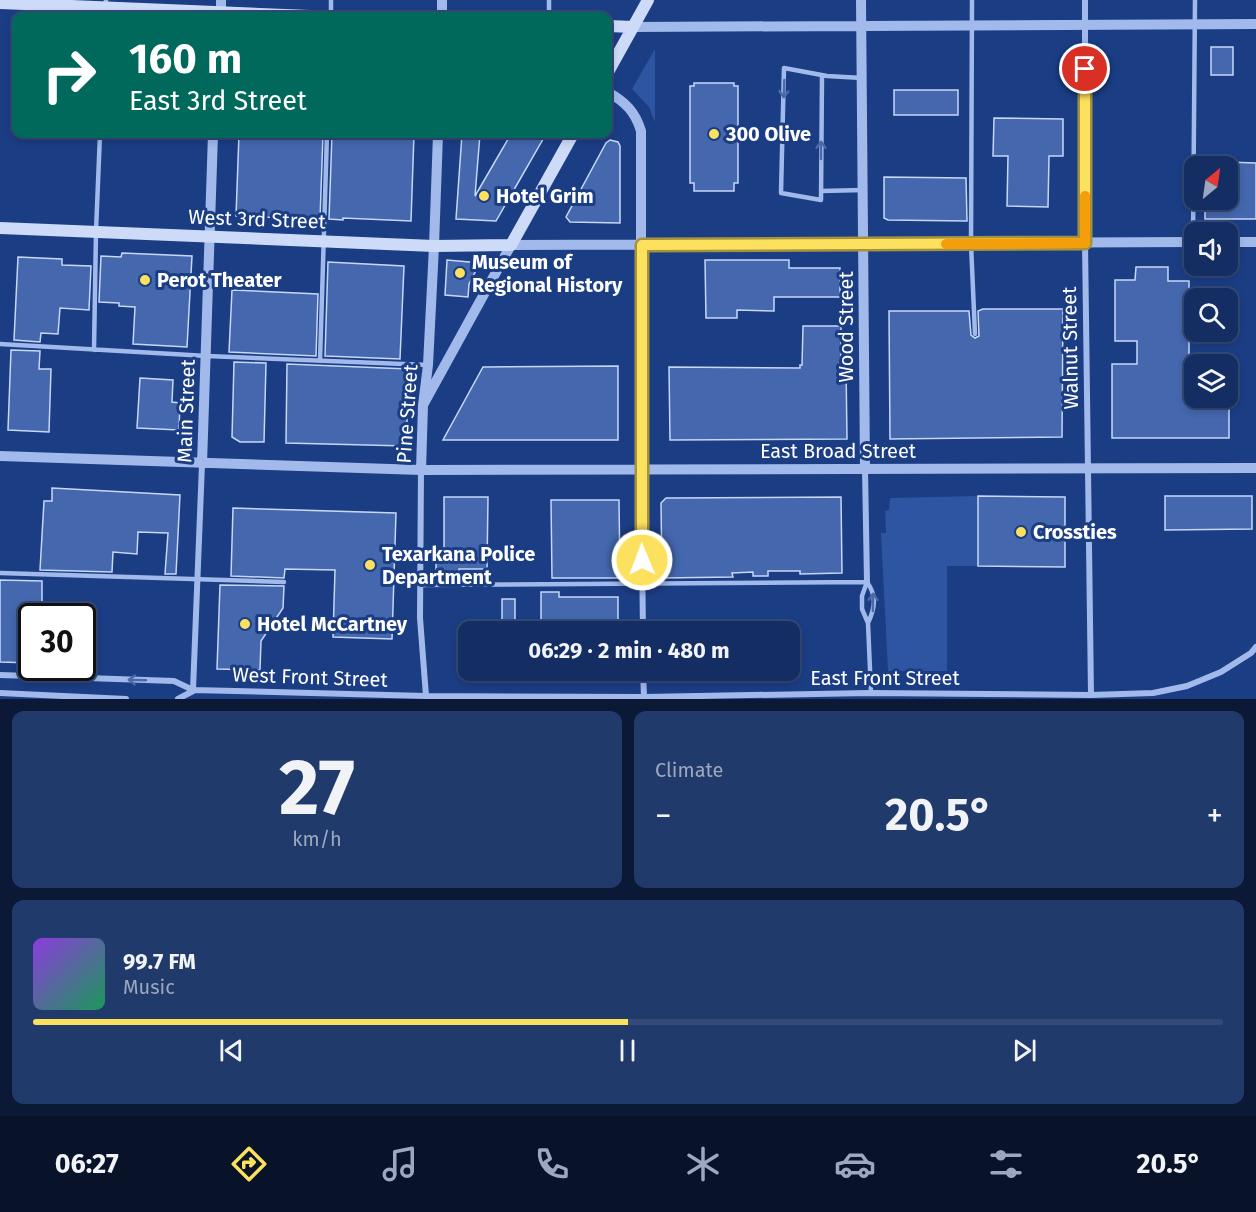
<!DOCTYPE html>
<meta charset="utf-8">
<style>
body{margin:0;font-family:"Fira Sans",sans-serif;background:#213a6c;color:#f1f3f6;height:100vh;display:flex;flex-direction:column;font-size:22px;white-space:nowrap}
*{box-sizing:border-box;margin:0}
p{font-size:20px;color:#9da8be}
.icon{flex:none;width:33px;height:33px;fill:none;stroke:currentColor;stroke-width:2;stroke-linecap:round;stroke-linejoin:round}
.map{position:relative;height:699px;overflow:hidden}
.side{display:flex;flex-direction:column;gap:12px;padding:12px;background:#0b1936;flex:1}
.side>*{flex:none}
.guide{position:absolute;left:12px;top:12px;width:600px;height:126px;border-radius:12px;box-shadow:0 3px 9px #0003,0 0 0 2px #334a78;background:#00695c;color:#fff;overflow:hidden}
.needle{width:39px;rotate:29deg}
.tools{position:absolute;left:1184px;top:156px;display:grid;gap:12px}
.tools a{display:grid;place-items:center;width:54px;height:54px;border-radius:12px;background:#142e63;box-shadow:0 3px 9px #0003,0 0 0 2px #334a78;font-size:30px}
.speed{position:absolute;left:18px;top:603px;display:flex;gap:12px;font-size:30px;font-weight:700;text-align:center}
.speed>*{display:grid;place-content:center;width:78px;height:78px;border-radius:50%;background:#142e63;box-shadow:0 3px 9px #0003,0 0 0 2px #334a78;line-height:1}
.speed .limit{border:3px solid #111;border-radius:9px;background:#fff;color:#111}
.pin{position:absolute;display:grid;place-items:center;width:51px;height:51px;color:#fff;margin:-26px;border:3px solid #fff;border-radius:50%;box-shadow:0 2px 6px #0007}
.me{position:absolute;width:66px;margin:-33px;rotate:359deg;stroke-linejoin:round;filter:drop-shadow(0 0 4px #0008)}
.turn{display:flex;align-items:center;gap:21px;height:126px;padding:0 18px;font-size:27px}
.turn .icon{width:78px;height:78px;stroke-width:2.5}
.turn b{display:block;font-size:42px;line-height:51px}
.big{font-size:45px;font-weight:700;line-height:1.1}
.side .tile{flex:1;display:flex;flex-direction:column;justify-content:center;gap:9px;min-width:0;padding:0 21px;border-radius:12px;background:#213a6c}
.side .dial{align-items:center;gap:0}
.dial b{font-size:78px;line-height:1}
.song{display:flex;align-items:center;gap:18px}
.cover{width:72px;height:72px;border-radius:9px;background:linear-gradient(135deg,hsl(270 70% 55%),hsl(150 70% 35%))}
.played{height:6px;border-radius:3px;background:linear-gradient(90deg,#fce15e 50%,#334a78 50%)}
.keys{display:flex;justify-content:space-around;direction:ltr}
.heat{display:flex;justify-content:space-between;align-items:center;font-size:33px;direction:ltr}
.side .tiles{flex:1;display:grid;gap:12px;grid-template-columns:1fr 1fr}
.tile:last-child{grid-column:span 2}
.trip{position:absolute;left:458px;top:621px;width:342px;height:60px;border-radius:12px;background:#142e63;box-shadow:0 3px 9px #0003,0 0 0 2px #334a78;font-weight:700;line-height:60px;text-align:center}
.tab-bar{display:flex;height:96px;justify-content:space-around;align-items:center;background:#081228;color:#9da8be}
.tab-bar .icon{width:42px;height:42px}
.tab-bar .current{color:#fce15e}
.tab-bar b{font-size:27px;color:#f1f3f6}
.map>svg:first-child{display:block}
.green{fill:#2e55a2}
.building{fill:#4467ad;stroke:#c6d7f8;stroke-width:1.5}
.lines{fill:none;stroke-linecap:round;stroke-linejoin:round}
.service{stroke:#a1baeb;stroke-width:4.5}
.minor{stroke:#a1baeb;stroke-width:6}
.tertiary{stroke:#a1baeb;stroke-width:10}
.secondary{stroke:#cddbf8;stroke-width:12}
.oneway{stroke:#4a69a8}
.route-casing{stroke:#a4923d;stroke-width:15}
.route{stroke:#fce15e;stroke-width:10}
.slow{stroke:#f59e0b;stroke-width:10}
.poi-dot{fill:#fce15e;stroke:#1b3d84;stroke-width:2}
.labels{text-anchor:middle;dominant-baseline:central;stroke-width:6;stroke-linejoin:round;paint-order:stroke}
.poi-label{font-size:20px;font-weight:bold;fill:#fff;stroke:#1b3d84;text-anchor:start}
.street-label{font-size:20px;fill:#fff;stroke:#1b3d84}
</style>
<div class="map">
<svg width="1256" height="699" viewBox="0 0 1256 699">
<rect width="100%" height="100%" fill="#1b3d84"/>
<!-- green -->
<path class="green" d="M655,49V122L649,107L632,89Z
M978,496V566H947V671H888L881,533H886L885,511L889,510L890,498Z"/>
<!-- building -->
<path class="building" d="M1211,47H1233V75H1211Z
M694,83H734V86H738V183H734V191H694V183H690V86H694Z
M894,90H958V115H894Z
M994,118L1063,119V156H1049L1048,207L1007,206L1008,156H993Z
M239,134H323L320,219L236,216Z
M332,134H414L411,221L343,218V220L329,219Z
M462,134H480L475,196L511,134H546L496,221L456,219Z
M610,140L618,142L620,146V223L570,222L566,217L606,143Z
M1227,162L1256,163V219H1205V200H1227Z
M884,177L966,178L967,221L888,220L884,218Z
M122,253L192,256L187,347L133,344L135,307L119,306V303L99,302L101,256L121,257Z
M18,257L62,259V265L91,266L89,310L60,308L58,334L41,333L40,342L14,340Z
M447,260L480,263L469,284L468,297L445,295Z
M705,260H789V268H840V297H774V311L737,310V318H706Z
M328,262L404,266L400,359L325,356Z
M1136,267H1168V281H1189V364H1194V398H1229V438H1112V364H1137V341H1115V280H1135Z
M232,290L318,294L316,356L229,352Z
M983,309H1063L1062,437L890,439L889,311H969L971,335L975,338L979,336L978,311Z
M803,326H841V365H846L847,439L670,440L669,367L800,368V365H802Z
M11,350L40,351L39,369H51L49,432L8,430Z
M234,362L266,363L264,442H240L232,437Z
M287,364L409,369L406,446L286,443Z
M618,366V440H443L483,367Z
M140,378L173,380L172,402L180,403L179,430L137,428Z
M52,488L180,495L176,574H165L168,533L138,532L137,554L113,552L112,572L40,570L44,501H52Z
M978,496L1065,497V567L978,566Z
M1165,496H1252V529L1165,530Z
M444,497H488L487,569H459V579H436V560H444Z
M841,497L842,573L800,574V571H768V576H753V572L732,573L733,577L662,578L661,503L666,498Z
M551,500H619L620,578H552Z
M233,508L396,513L392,639L333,637L335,570L285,569L284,578L231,576Z
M0,580L42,581V602L84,604V616H32V663L0,662Z
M220,585L284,586L283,608L261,641L260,670L217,669Z
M541,592H559V597H618V632H541Z
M502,599H515V632H502Z"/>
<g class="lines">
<!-- service -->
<path class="service" d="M972,0L971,244L975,334
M105,16L106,0
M331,16V0
M549,16V0
M822,75L821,200L781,193L784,68L827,76L862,78
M821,191L863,190
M1193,240L1195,0
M0,344L207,356L428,365
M94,350L96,231L100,134
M320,361L327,134
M0,573L284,582
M867,582L862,596V609L868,623L871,693
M867,582C877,596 875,608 868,623
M420,585L867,582"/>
<!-- minor -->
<path class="minor" d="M1085,0V243L1091,695
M641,469L643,632
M865,469L867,582
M421,470L420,618L426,696
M643,670L644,697
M0,675L174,681L193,690L426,696L644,697L869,693L1091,695L1153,693L1187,686L1221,672L1251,653L1256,647
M193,690L202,464
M0,693L126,699
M178,699L195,690"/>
<!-- tertiary -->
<path class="tertiary" d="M861,0L865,469
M221,16V0
M442,16V0
M633,27L1256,24
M608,92C625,102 635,111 641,131V469
M1227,242H1256
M423,405L511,245L1194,242
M0,456L421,470L1256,468
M202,464L213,134
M421,470L423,405L428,365L434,246L438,134"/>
<!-- secondary -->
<path class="secondary" d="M0,3L310,16
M608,26L633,27
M608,72L648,0
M0,228L434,246L511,245L573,134"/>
</g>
<!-- one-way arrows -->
<defs><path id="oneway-shaft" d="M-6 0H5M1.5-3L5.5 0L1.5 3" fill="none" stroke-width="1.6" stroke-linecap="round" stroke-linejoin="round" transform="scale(1.5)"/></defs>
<g class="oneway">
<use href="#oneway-shaft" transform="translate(784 89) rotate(92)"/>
<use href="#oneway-shaft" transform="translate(821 150) rotate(-90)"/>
<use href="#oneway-shaft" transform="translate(873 602) rotate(-89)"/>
<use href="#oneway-shaft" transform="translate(137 680) rotate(-178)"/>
</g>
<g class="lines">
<defs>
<path id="route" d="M642,560V245L1085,243V69"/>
</defs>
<!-- route casing -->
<use href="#route" class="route-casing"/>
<!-- route -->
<use href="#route" class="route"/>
<!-- slow -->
<path class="slow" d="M946,244L1085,243V196"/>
</g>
<!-- markers -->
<g class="poi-dot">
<circle cx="714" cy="134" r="6"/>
<circle cx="484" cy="196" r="6"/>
<circle cx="460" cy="273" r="6"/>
<circle cx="145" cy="280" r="6"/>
<circle cx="1021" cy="532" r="6"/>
<circle cx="370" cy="565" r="6"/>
<circle cx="245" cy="624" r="6"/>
</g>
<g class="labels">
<!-- poi labels -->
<g class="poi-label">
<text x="726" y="134">300 Olive</text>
<text x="496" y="196">Hotel Grim</text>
<text x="472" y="262">Museum of<tspan x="472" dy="23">Regional History</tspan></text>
<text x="157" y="280">Perot Theater</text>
<text x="1033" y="532">Crossties</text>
<text x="382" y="554">Texarkana Police<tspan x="382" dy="23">Department</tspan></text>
<text x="257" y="624">Hotel McCartney</text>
</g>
<!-- street labels -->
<g class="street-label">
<text transform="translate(257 219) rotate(2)">West 3rd Street</text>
<text transform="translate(846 327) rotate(-90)">Wood Street</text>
<text transform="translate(1070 348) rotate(-91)">Walnut Street</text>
<text transform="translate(186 411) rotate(-88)">Main Street</text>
<text transform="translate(407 414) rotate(-86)">Pine Street</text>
<text x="838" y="451">East Broad Street</text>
<text transform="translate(310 677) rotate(2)">West Front Street</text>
<text x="885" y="678">East Front Street</text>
</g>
</g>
</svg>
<div class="tools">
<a><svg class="needle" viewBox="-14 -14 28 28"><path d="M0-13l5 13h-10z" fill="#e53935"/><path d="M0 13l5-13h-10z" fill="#9da8be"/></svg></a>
<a><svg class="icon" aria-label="sound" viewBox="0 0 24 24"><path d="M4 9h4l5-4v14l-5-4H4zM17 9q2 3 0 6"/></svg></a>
<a><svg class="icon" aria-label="search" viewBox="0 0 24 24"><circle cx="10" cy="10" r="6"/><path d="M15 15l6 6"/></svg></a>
<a><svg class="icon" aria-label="layers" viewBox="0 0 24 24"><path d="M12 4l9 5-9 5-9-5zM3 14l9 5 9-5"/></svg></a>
</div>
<div class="speed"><div class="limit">30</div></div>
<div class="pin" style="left:1085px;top:69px;background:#d93025"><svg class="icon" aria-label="arrive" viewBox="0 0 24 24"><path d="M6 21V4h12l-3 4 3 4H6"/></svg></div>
<svg class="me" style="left:642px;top:560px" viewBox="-20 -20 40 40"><circle r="17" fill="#fce15e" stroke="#fff" stroke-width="3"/><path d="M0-11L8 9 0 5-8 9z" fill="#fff"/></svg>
<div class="trip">06:29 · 2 min · 480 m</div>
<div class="guide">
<div class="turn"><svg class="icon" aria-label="right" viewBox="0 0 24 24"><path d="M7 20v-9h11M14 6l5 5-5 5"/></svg><div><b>160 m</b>East 3rd Street</div></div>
</div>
</div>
<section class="side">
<div class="tiles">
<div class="tile dial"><b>27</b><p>km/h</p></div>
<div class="tile"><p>Climate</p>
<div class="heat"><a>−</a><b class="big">20.5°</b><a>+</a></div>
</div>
<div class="tile">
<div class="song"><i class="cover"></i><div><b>99.7 FM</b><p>Music</p></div></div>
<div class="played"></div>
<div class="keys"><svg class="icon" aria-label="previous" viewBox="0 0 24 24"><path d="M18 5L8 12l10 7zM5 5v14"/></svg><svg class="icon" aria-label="pause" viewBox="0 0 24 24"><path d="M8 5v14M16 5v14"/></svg><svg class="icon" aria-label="next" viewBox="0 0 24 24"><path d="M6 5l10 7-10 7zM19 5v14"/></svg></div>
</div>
</div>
</section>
<nav class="tab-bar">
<b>06:27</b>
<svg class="icon current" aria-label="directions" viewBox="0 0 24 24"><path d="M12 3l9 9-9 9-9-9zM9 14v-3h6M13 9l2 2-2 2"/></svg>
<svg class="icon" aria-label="music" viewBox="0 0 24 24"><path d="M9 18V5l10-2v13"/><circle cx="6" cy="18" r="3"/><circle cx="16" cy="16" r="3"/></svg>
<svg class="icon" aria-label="phone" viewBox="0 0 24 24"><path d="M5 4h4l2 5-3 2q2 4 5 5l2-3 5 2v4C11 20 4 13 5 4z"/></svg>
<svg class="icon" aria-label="climate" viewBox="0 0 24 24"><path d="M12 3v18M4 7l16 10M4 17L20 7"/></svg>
<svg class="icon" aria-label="car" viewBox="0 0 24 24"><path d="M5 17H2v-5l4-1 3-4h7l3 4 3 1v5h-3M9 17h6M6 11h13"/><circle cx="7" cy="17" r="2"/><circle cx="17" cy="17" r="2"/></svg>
<svg class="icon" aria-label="filters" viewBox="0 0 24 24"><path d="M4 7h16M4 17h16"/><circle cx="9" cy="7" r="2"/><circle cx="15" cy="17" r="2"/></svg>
<b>20.5°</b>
</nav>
